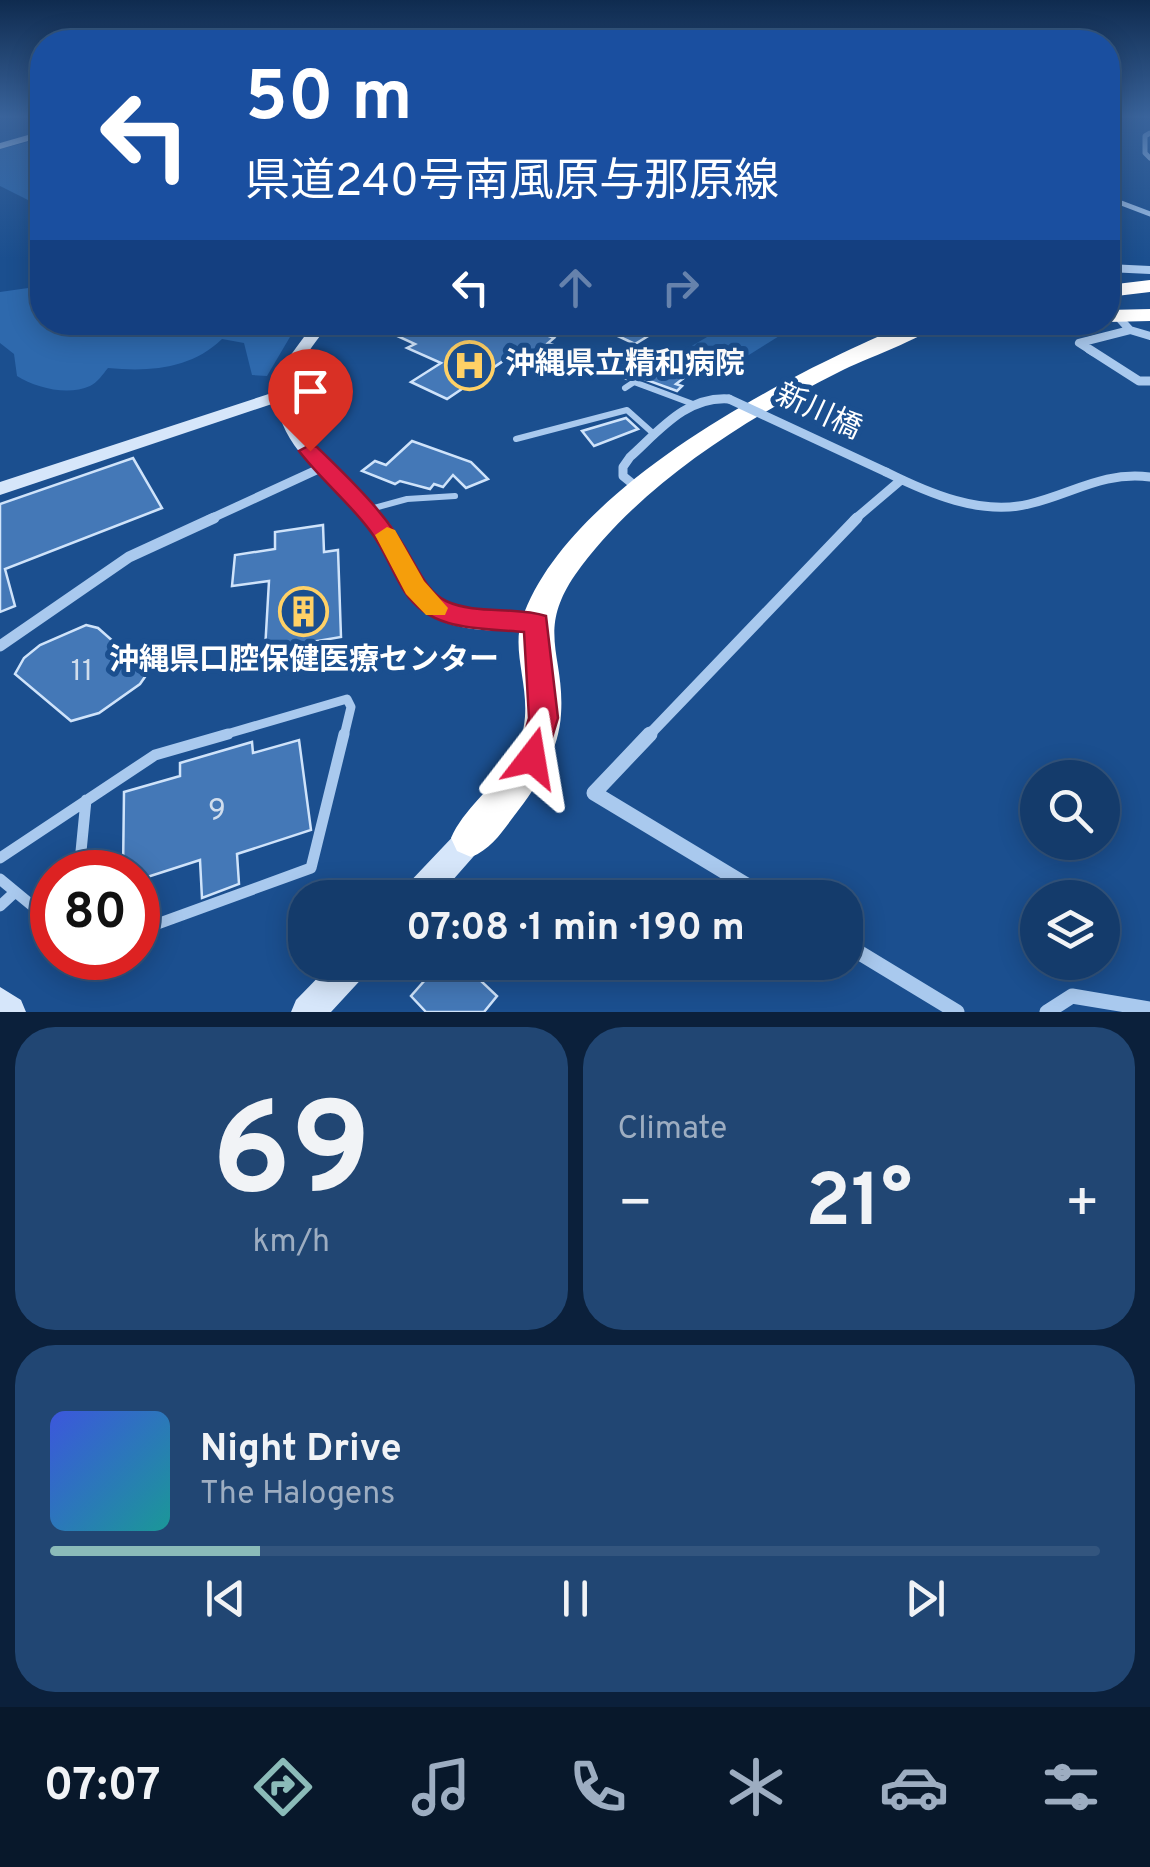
<!DOCTYPE html>
<meta charset="utf-8">
<style>
body{margin:0;font-family:Overpass,"Noto Sans JP",sans-serif;background:#214673;color:#f1f3f6;height:100vh;display:flex;flex-direction:column;font-size:38px;white-space:nowrap}
*{box-sizing:border-box;margin:0}
p{font-size:32px;color:#9dadc1}
.icon{flex:none;width:55px;height:55px;fill:none;stroke:currentColor;stroke-width:2;stroke-linecap:round;stroke-linejoin:round}
.map{position:relative;height:1012px;overflow:hidden}
.side{display:flex;flex-direction:column;gap:15px;padding:15px;background:#0b203b;flex:1}
.side>*{flex:none}
.banner{position:absolute;left:30px;top:30px;width:1090px;height:305px;border-radius:40px;box-shadow:0 5px 25px #0003,0 0 0 2px #33557e;background:#1a4fa0;color:#fff;overflow:hidden}
.tools{position:absolute;left:1020px;top:760px;display:grid;gap:20px}
.tools a{display:grid;place-items:center;width:100px;height:100px;border-radius:50%;background:#143b6b;box-shadow:0 5px 25px #0003,0 0 0 2px #33557e;font-size:50px}
.speed{position:absolute;left:30px;top:850px;display:flex;gap:20px;font-size:50px;font-weight:700;text-align:center}
.speed>*{display:grid;place-content:center;width:130px;height:130px;border-radius:50%;background:#143b6b;box-shadow:0 5px 25px #0003,0 0 0 2px #33557e;line-height:1}
.speed .limit{border:15px solid #d22;background:#fff;color:#111}
.pin{position:absolute;display:grid;place-items:center;width:85px;height:85px;color:#fff;margin:-102px -42px;border-radius:50% 50% 50% 0;rotate:-45deg;box-shadow:0 0 10px #0007}
.pin .icon{rotate:45deg}
.me{position:absolute;width:110px;margin:-55px;rotate:14deg;stroke-linejoin:round;filter:drop-shadow(0 0 8px #0008)}
.turn{display:flex;align-items:center;gap:35px;height:210px;padding:0 50px;font-size:45px}
.turn .icon{width:130px;height:130px;stroke-width:2.5}
.turn b{display:block;font-size:70px;line-height:85px}
.lanes{display:flex;align-items:center;height:95px;padding:0 50px;background:#0003;justify-content:center;gap:50px;direction:ltr}
.lanes .off{opacity:.35}
.big{font-size:75px;font-weight:700;line-height:1.1}
.side .widget{flex:1;display:flex;flex-direction:column;justify-content:center;gap:15px;min-width:0;padding:0 35px;border-radius:40px;background:#214673}
.side .dial{align-items:center;gap:0}
.dial b{font-size:130px;line-height:1}
.song{display:flex;align-items:center;gap:30px}
.cover{width:120px;height:120px;border-radius:15px;background:linear-gradient(135deg,hsl(230 70% 55%),hsl(180 70% 35%))}
.played{height:10px;border-radius:5px;background:linear-gradient(90deg,#8bbbb9 20%,#33557e 20%)}
.keys{display:flex;justify-content:space-around;direction:ltr}
.heat{display:flex;justify-content:space-between;align-items:center;font-size:55px;direction:ltr}
.side .tiles{flex:1;display:grid;gap:15px;grid-template-columns:1fr 1fr}
.widget:last-child{grid-column:span 2}
.trip{position:absolute;left:288px;top:880px;width:575px;height:100px;border-radius:40px;background:#143b6b;box-shadow:0 5px 25px #0003,0 0 0 2px #33557e;font-weight:700;line-height:100px;text-align:center}
.dock{display:flex;height:160px;justify-content:space-around;align-items:center;background:#08182b;color:#9dadc1}
.dock .icon{width:70px;height:70px}
.dock .on{color:#8bbbb9}
.dock b{font-size:45px;color:#f1f3f6}
.map>svg:first-child{display:block}
.green{fill:#2e69ad}
.building{fill:#4478b7;stroke:#cfe3fa;stroke-width:2.5}
.lines{fill:none;stroke-linecap:round;stroke-linejoin:round}
.lane-far2{stroke:#a9c9ee;stroke-width:6}
.lane-far1{stroke:#a9c9ee;stroke-width:9}
.lane{stroke:#a9c9ee;stroke-width:11}
.street-far4{stroke:#a9c9ee;stroke-width:5}
.street-far3{stroke:#a9c9ee;stroke-width:8}
.street-far2{stroke:#a9c9ee;stroke-width:9}
.street-far1{stroke:#a9c9ee;stroke-width:11}
.street{stroke:#a9c9ee;stroke-width:15}
.secondary{fill:#d6e6fa;fill-rule:evenodd}
.highway{fill:#fff;fill-rule:evenodd}
.street-bridge{stroke:#a9c9ee;stroke-width:9}
.route{fill:#e11d48;stroke:#92132f;stroke-width:2.5}
.slow{fill:#f59e0b}
.labels{text-anchor:middle;dominant-baseline:central;stroke-width:10;stroke-linejoin:round;paint-order:stroke}
.poi-label{font-size:30px;font-weight:bold;fill:#fff;stroke:#1b4f8f;text-anchor:start}
.street-label{font-size:30px;fill:#fff;stroke:#1b4f8f}
.near-number-label{font-size:30px;fill:#d0dded}
</style>
<div class="map">
<svg width="1150" height="1012" viewBox="0 0 1150 1012">
<rect width="100%" height="100%" fill="#1b4f8f"/>
<!-- green -->
<path class="green" d="M28,142L42,144V207L0,186V149Z
M42,286V322L297,325L267,376L252,375L244,343L222,339C191,369 150,372 108,368C103,374 97,383 90,386C68,396 36,388 17,376L14,354L0,343V292Z
M731,323H800L712,378L666,361Z"/>
<!-- building -->
<path class="building" d="M367,322H545L533,330L554,338L548,343L566,350L543,365L515,353L447,399L411,382L441,363L407,348L415,344Z
M588,322H671L635,344Z
M628,354L685,377L676,384L682,386L677,391L636,376L627,379L609,372Z
M626,418L638,429L594,446L582,431Z
M412,441L471,462L488,479L466,488L453,475L443,487L434,484L430,489L400,481L395,484L362,471L375,461L386,465Z
M133,458L162,508L5,569L15,606L0,612V504Z
M323,525L324,552L338,550L341,637L265,650L269,581L232,586L235,555L275,549V532Z
M86,625L98,628L124,651L144,657L149,671L140,684L99,713L71,721L15,674L24,658L40,645Z
M299,740L311,830L237,854L239,884L202,898L200,860L138,880V872H123L124,792L180,776V763L252,742L253,753Z
M441,962H461L497,996L484,1012H426L411,996Z"/>
<g class="lines">
<!-- lane-far2 -->
<path class="lane-far2" d="M625,388L634,382L693,404
M516,439L627,410L655,435
M367,510L407,499L455,496"/>
<!-- lane-far1 -->
<path class="lane-far1" d="M220,736L347,699L351,707L344,736"/>
<!-- lane -->
<path class="lane" d="M0,858L155,755L228,734
M79,872L86,800
M0,879L52,922
M0,906L14,893
M138,931L311,868L344,734"/>
<!-- street-far4 -->
<path class="street-far4" d="M1150,133L1145,136V153L1150,158
M1108,198L1150,214"/>
<!-- street-far3 -->
<path class="street-far3" d="M1108,268L1150,270
M1130,330L1150,336
M1093,352L1079,343L1130,330L1119,318"/>
<!-- street-far2 -->
<path class="street-far2" d="M1089,349L1139,381H1150
M886,472C928,493 981,516 1029,504C1072,494 1103,471 1150,477
M639,489L623,476V467L630,457C659,431 686,396 729,399
M208,520L323,467
M854,520L901,480"/>
<!-- street-far1 -->
<path class="street-far1" d="M0,646L129,557L214,518
M648,736L857,518"/>
<!-- street -->
<path class="street" d="M650,734L594,793L768,898
M845,944L957,1012
M1047,1012L1072,996L1150,1009"/>
<!-- secondary -->
<path class="secondary" d="M42,131V137L0,149V143Z
M315,322H330C322,335 310,347 304,360C271,435 349,472 389,523C409,548 415,586 446,603C472,617 507,613 536,614L544,617L548,623L544,629L536,632C499,630 454,634 423,611C399,593 393,562 378,538C352,496 279,454 278,402L0,495V482L278,391L290,356Z
M471,824L481,828L485,838L481,848L437,898H401L405,887L461,828Z
M333,962H372L367,973L331,1012H291L296,1000Z
M0,987L21,1000L26,1012H0Z"/>
<!-- highway -->
<path class="highway" d="M1150,280V292L1108,297V285Z
M1150,309V321L1108,322V310Z
M912,322H941C923,339 864,359 839,372C743,420 638,486 575,575C536,632 565,656 561,714C559,751 537,787 514,816C502,832 491,849 471,857L457,851L451,838C466,804 502,782 518,746C538,699 509,657 522,619C567,487 789,373 912,322Z"/>
<!-- street-bridge -->
<path class="street-bridge" d="M729,399L886,472"/>
</g>
<!-- sky -->
<linearGradient id="sky" x2="0" y2="1"><stop stop-color="#0f2b4f"/><stop offset="0.45" stop-color="#39639b"/><stop offset="1" stop-color="#39639b" stop-opacity="0"/></linearGradient>
<rect width="1150" height="259" fill="url(#sky)"/>
<!-- route -->
<path class="route" d="M310,445L317,447C353,482 388,515 412,560C421,575 429,593 446,601C476,615 514,606 546,616L558,718L543,767L532,771L522,767L517,758L529,718L524,632C481,628 431,632 405,592C392,573 385,550 371,532C350,503 321,480 299,451Z"/>
<!-- slow -->
<path class="slow" d="M387,527L395,530L424,581L448,608L445,615H426L406,594L375,535Z"/>
<!-- icons -->
<defs>
<symbol id="hospital-ring" viewBox="-11 -11 22 22"><circle r="9.5" fill="#1b4f8f" stroke="#ffd166" stroke-width="1.5"/><path d="M-5-5h3v3.5h4V-5h3V5h-3V1.5h-4V5h-3Z" fill="#ffd166"/></symbol>
<symbol id="building-ring" viewBox="-11 -11 22 22"><circle r="9.5" fill="#1b4f8f" stroke="#ffd166" stroke-width="1.5"/><path d="M-4-6H4V6H1V3H-1V6H-4ZM-2.5-4.3h1.7v1.8h-1.7ZM.8-4.3h1.7v1.8H.8ZM-2.5-1h1.7V.8h-1.7ZM.8-1h1.7V.8H.8Z" fill="#ffd166"/></symbol>
</defs>
<g fill-rule="evenodd">
<use href="#hospital-ring" x="442" y="338" width="55" height="55"/>
<use href="#building-ring" x="276" y="584" width="55" height="55"/>
</g>
<g class="labels">
<!-- poi labels -->
<g class="poi-label">
<text x="505" y="365">沖縄県立精和病院</text>
<text x="304" y="661" text-anchor="middle">沖縄県口腔保健医療センター</text>
</g>
<!-- street labels -->
<g class="street-label">
<text transform="translate(818 413) rotate(25)">新川橋</text>
</g>
<!-- near-number labels -->
<g class="near-number-label">
<text x="82" y="672">11</text>
<text x="217" y="811">9</text>
</g>
</g>
</svg>
<div class="tools">
<a><svg class="icon" aria-label="search" viewBox="0 0 24 24"><circle cx="10" cy="10" r="6"/><path d="M15 15l6 6"/></svg></a>
<a><svg class="icon" aria-label="layers" viewBox="0 0 24 24"><path d="M12 4l9 5-9 5-9-5zM3 14l9 5 9-5"/></svg></a>
</div>
<div class="speed"><div class="limit">80</div></div>
<div class="pin" style="left:310px;top:451px;background:#d93025"><svg class="icon" aria-label="arrive" viewBox="0 0 24 24"><path d="M6 21V4h12l-3 4 3 4H6"/></svg></div>
<svg class="me" style="left:532px;top:758px" viewBox="-20 -20 40 40"><path d="M0-17L14 15 0 8-14 15z" fill="#e11d48" stroke="#fff" stroke-width="4"/></svg>
<div class="trip">07:08 · 1 min · 190 m</div>
<div class="banner">
<div class="turn"><svg class="icon" aria-label="left" viewBox="0 0 24 24"><path d="M17 20v-9H6M10 6l-5 5 5 5"/></svg><div><b>50 m</b>県道240号南風原与那原線</div></div>
<div class="lanes"><svg class="icon" aria-label="left" viewBox="0 0 24 24"><path d="M17 20v-9H6M10 6l-5 5 5 5"/></svg><svg class="icon off" aria-label="ahead" viewBox="0 0 24 24"><path d="M12 20V5M6 11l6-6 6 6"/></svg><svg class="icon off" aria-label="right" viewBox="0 0 24 24"><path d="M7 20v-9h11M14 6l5 5-5 5"/></svg></div>
</div>
</div>
<section class="side">
<div class="tiles">
<div class="widget dial"><b>69</b><p>km/h</p></div>
<div class="widget"><p>Climate</p>
<div class="heat"><a>−</a><b class="big">21°</b><a>+</a></div>
</div>
<div class="widget">
<div class="song"><i class="cover"></i><div><b>Night Drive</b><p>The Halogens</p></div></div>
<div class="played"></div>
<div class="keys"><svg class="icon" aria-label="previous" viewBox="0 0 24 24"><path d="M18 5L8 12l10 7zM5 5v14"/></svg><svg class="icon" aria-label="pause" viewBox="0 0 24 24"><path d="M8 5v14M16 5v14"/></svg><svg class="icon" aria-label="next" viewBox="0 0 24 24"><path d="M6 5l10 7-10 7zM19 5v14"/></svg></div>
</div>
</div>
</section>
<nav class="dock">
<b>07:07</b>
<svg class="icon on" aria-label="directions" viewBox="0 0 24 24"><path d="M12 3l9 9-9 9-9-9zM9 14v-3h6M13 9l2 2-2 2"/></svg>
<svg class="icon" aria-label="music" viewBox="0 0 24 24"><path d="M9 18V5l10-2v13"/><circle cx="6" cy="18" r="3"/><circle cx="16" cy="16" r="3"/></svg>
<svg class="icon" aria-label="phone" viewBox="0 0 24 24"><path d="M5 4h4l2 5-3 2q2 4 5 5l2-3 5 2v4C11 20 4 13 5 4z"/></svg>
<svg class="icon" aria-label="climate" viewBox="0 0 24 24"><path d="M12 3v18M4 7l16 10M4 17L20 7"/></svg>
<svg class="icon" aria-label="car" viewBox="0 0 24 24"><path d="M5 17H2v-5l4-1 3-4h7l3 4 3 1v5h-3M9 17h6M6 11h13"/><circle cx="7" cy="17" r="2"/><circle cx="17" cy="17" r="2"/></svg>
<svg class="icon" aria-label="filters" viewBox="0 0 24 24"><path d="M4 7h16M4 17h16"/><circle cx="9" cy="7" r="2"/><circle cx="15" cy="17" r="2"/></svg>
</nav>
